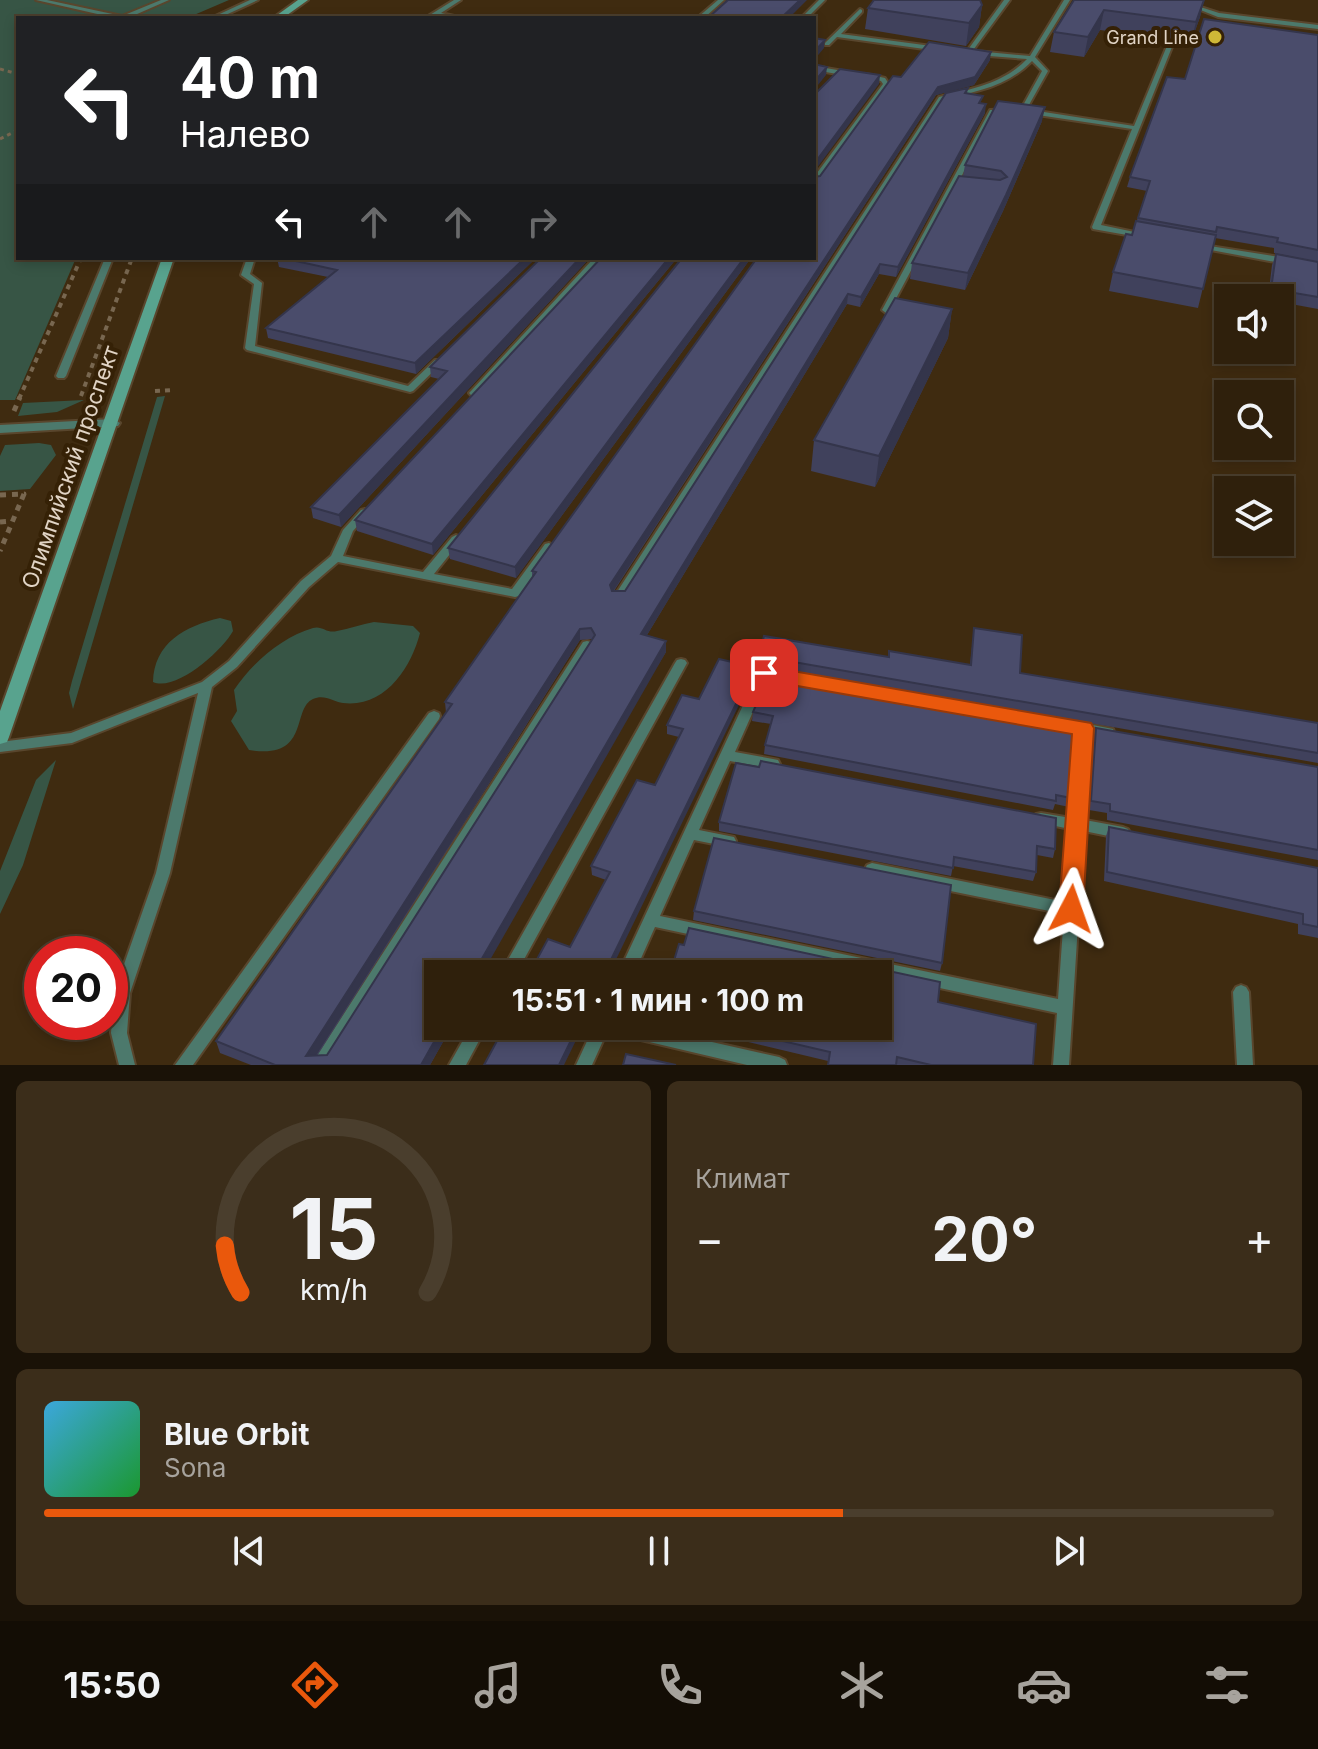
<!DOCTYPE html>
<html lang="ru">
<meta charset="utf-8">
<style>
body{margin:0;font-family:Inter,sans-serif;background:#3b2d1a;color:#f1f3f6;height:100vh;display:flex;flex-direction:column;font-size:30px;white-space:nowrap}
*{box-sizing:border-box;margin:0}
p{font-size:26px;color:#a7a39d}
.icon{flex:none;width:44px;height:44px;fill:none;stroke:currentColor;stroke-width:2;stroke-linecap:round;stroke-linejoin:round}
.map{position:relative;height:1065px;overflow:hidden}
.panel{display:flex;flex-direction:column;gap:16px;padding:16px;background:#1a1207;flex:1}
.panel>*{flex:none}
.guide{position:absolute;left:16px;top:16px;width:800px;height:244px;border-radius:0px;box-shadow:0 4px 12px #0003,0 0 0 2px #4a3e2d;background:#202124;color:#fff;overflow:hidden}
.tools{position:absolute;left:1214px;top:284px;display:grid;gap:16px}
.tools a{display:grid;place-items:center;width:80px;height:80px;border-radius:0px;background:#2f200c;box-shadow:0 4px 12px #0003,0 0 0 2px #4a3e2d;font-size:40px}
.speed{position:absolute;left:24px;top:936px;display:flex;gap:16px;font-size:40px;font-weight:700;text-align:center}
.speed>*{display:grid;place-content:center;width:104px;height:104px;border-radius:50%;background:#2f200c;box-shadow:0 4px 12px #0003,0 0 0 2px #4a3e2d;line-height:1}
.speed .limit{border:12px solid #d22;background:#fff;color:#111}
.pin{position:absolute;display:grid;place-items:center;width:68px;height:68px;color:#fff;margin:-34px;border-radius:16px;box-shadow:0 4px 12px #0006}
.me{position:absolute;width:88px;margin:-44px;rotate:4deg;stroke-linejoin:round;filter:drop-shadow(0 0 6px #0008)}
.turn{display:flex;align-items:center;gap:28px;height:168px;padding:0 32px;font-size:36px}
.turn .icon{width:104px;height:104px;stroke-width:2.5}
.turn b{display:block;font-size:56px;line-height:68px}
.lanes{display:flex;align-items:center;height:76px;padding:0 32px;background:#0003;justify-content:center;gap:40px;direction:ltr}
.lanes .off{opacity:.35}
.big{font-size:60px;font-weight:700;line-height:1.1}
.panel .tile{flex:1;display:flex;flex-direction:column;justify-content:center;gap:12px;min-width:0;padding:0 28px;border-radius:12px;background:#3b2d1a}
.panel .dial{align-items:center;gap:0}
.dial svg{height:208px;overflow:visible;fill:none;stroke:#4a3e2d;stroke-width:7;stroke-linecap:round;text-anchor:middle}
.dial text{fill:#f1f3f6;stroke:none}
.song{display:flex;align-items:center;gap:24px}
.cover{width:96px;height:96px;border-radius:12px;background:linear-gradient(135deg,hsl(200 70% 55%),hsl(130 70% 35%))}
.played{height:8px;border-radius:4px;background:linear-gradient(90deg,#ea580c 65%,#4a3e2d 65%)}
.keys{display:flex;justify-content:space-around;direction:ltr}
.heat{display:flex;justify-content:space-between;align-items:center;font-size:44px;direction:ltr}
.panel .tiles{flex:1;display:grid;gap:16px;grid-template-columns:1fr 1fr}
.tile:last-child{grid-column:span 2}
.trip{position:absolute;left:424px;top:960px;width:468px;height:80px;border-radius:0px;background:#2f200c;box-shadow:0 4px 12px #0003,0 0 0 2px #4a3e2d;font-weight:700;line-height:80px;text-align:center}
.tab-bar{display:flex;height:128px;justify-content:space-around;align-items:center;background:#130d05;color:#a7a39d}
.tab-bar .icon{width:56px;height:56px}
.tab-bar .on{color:#ea580c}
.tab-bar b{font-size:36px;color:#f1f3f6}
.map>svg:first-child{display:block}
.green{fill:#375545}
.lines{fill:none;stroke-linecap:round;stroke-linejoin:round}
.lane-casing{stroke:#59462d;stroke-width:4}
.street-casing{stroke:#59462d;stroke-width:4}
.secondary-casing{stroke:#59462d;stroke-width:4}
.path-far2{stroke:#786750;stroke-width:3;stroke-dasharray:4 4;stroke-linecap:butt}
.path-far1{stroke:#786750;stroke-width:4;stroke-dasharray:5 5;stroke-linecap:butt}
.path{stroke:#786750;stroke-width:5;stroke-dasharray:6 6;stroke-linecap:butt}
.lane{fill:#4c796c;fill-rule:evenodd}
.street{fill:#4c796c;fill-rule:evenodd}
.secondary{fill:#58a38e;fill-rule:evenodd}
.wall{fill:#40415c;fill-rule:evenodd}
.shaded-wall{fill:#34354b}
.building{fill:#4a4c6b;stroke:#34354b;stroke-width:2;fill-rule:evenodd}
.route{fill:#ea580c;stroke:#983908;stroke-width:2}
.poi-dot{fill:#cfb837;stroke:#352106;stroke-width:3}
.labels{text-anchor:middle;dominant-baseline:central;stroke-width:8;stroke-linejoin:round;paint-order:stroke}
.far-poi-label{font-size:18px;fill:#e1d4c5;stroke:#352106;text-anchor:end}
.street-label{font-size:22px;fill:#e1d4c5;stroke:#352106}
</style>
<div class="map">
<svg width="1318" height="1065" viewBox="0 0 1318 1065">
<rect width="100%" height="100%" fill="#3f2b10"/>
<!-- green -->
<path class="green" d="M0,0H229L187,18H18V258H76L15,400H0Z
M165,396L73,709L69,693L72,681L157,397Z
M84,400L57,412L18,416L23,403Z
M39,443L51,445L56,455L30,489L0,491V456L5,445Z
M220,618L231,621L233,631C222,651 176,692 153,682C154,643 185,626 220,618Z
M374,622L413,626L420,633C411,668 385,708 343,703C333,702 325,694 313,699C291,709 311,760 249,750L231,721L237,711L234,690C252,663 282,637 313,628C322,625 327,634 337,631C349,629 362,624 374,622Z
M56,760L23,865L0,914V871L36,780Z"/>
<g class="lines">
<defs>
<path id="lane" d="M36,0H47L122,16L161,0H169L128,18H115Z
M250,0H258L219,18H211Z
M454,0H461L441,13L463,18L436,16L432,18H425Z
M718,0H724L704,18H697Z
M819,0H825L807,18H801Z
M1004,0H1010L971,53H967V51Z
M1064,0H1070L1035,57L1048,71L1025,112L994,113L958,183L972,187L968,189L955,188L891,308L906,311V315L886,313L882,310L990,110L1021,109L1042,71L1032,61C1008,86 976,92 943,99L623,601H615L613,598L615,595L939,97C971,89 1003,84 1027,59L976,55L973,53L976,51L1030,56Z
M1188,3L1219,13L1318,25V29L1218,17L1188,5Z
M860,9L862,10V12L841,34L939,47L942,49L939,51L837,37L829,45H825V43Z
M1169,41L1174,42L1101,225L1144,234L1148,236L1144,238L1093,229L1092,227L1132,129L1031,114L1028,112L1031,110L1134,126Z
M814,66L849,72L852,74L849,76L814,70Z
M866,74L885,78L889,84L817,184H814V177L883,84L881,81L864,77L863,76Z
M1197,244L1286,258L1290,261L1286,264L1200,248L1196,246Z
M105,258H113L66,376L64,378H58L56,376Z
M247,258H255L250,274L262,283L255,346L408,386L435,360H441L443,362L413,391L410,392L247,350L245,348L254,284L241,275Z
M594,258H603L477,395H471L469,393L471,391Z
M365,509L370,512L353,531L343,556L423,572L452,537L456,535L462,539L434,574L512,589L545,544L549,543L555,547L519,596L515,597L338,562L309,587L237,667L212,687L170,873L130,993L127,1033L135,1065H119L111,1033L114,993L156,873L198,693L72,743L0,752V742L71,733L202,682L229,661L301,581L331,556L343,530L361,510Z
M587,641L591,642L593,645L591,648L328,1065H311L583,642Z
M681,659L685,660L687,663L516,974H500L675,663L677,660Z
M764,669L788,674L790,677L788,680L784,681L768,678L735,752L773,759L778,760L780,764L778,768L773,769L730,761L699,830L734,837L736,841L734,845L729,847L694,840L660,916L1058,999L1064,914L872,875L867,873L865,869L867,865L872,863L1065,902L1070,829L1036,822L1034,818L1036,814L1041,813L1071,818L1077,731L1057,727L1056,724L1057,721L1062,719L1113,729L1114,732L1113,735L1108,737L1090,734L1085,820L1123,827L1128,829L1130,833L1128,837L1123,839L1084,831L1069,1065H1053L1057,1013L655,927L634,974H618L758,673L760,670Z
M434,711L439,713L440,716L439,719L193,1065H175L429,713Z
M1241,985L1246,987L1249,992L1253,1065H1237L1233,992L1236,987Z
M471,1026H487L466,1065H449Z
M594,1026H641L779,1057L785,1060L787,1065H747L607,1032L592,1065H576Z"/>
<path id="street" d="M113,419L120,423L118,426L0,433V425Z"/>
<path id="secondary" d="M298,0H308L283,18H273Z
M162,258H174L9,737L7,742L0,744V711Z"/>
</defs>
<!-- lane casing -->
<use href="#lane" class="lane-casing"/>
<!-- street casing -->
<use href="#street" class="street-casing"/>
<!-- secondary casing -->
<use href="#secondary" class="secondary-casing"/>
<!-- path-far2 -->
<path class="path-far2" d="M0,69L18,74
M0,139L18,130"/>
<!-- path-far1 -->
<path class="path-far1" d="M155,391L173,390
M81,396L132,258
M19,399L81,258"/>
<!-- path -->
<path class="path" d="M14,411L20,397
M0,495L24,494L0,551
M0,522L12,521"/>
<!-- lane -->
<use href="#lane" class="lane"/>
<!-- street -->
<use href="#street" class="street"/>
<!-- secondary -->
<use href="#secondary" class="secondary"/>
</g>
<!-- wall -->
<path class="wall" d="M1074,0H1204L1200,17L1191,42L1100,30L1084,57L1050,52L1054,32Z
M982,5L979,27L966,46L865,29L868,8Z
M1318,35V309L1280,302V298H1268L1272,265L1276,254L1314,261L1274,253V248L1215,238L1198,308L1109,291L1113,272L1132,235L1147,191L1127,187L1130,177L1185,79Z
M990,60L974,85L936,95L614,591H625L968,88L967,93L982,104L985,113L896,277L879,274L860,307L847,304L647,635L666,641V652L438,1026H452L430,1065H251L220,1053L216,1041L446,713L445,702L532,578V571L820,176L901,77ZM592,639L327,1055L317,1056L580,640Z
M1042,121L1003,211L965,290L910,279L912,263L963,176L965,165Z
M277,258H536L416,374L268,338L266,328L328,277L279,267Z
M541,258H588V260L341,527L313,518L311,507L439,379L431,377L430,367Z
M601,258H677L433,555L357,531L355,520Z
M682,258H751L516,578L450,559L448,548Z
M952,309L948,338L875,487L811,471L814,440Z
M974,628L1020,673L1318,723V763L764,666L757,669L758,660L764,636L889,657L970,665Z
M753,676L570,947L606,880L592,875L591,866L655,785L679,737L667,734V725L699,699Z
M753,712L1076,726L1071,798L1069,807L1055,804L1053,810L764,754L765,745L771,724L752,721Z
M1096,728L1318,767V860L1107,820V813L1089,810L1093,738Z
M736,763L1055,849L1053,858L1037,855L1036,872L1033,881L953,866L951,876L719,831V822Z
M1109,827L1318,868V938L1298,934V924L1104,881L1106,836Z
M694,911L942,963L940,971L693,920Z
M938,1002L1033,1065H828V1061L681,1026H878Z"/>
<!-- shaded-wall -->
<path class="shaded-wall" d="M800,0H807L789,18H781Z
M1204,0L1200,17L1191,42L1196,22Z
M982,5L979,27L966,46L969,23Z
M1104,10L1100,30L1084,57L1088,37Z
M825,40L824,48L814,60V52Z
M991,52L990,60L974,85L936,95L610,596V585L938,87Z
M827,67L826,75L814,90V82Z
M880,75L879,84L814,172V164Z
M986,104L985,113L896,277L898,267Z
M1045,107L1042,121L1003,211L965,290L968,273Z
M525,258H536L416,374L415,363Z
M580,258H588V260L341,527L339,515Z
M669,258H677L433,555L432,544Z
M744,258H751L516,578L515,567Z
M880,264L879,274L860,307L861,297Z
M848,294L847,304L641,645V634Z
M952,309L948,338L875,487L879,456Z
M580,629V640L310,1065L306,1056Z
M666,641V652L482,974H473Z
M765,657L764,666L757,669L758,660Z
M754,667L753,676L609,974H604Z
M443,1026H452L430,1065H421Z
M578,1026H583L564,1065H559Z"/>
<!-- building -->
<path class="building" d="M728,0H800L781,18H708Z
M874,0H980L982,5L969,23L868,8Z
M1074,0H1204L1196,22L1104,10L1088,37L1054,32Z
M1204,19L1318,35V250L1277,242L1278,238L1217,227L1216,232L1138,218L1150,181L1130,177L1167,77L1185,79Z
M814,38L825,40L814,52Z
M929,42L991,52L975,77L938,87L610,585L612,591H625L946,93L968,88L965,93L983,96L979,103L986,104L898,267L880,264L861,297L848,294L641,634L666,641L473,974H438V1026H443L421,1065H275L216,1041L452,704L445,702L536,572L532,571L757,258H814V177L820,176L893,76L901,77ZM591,628L595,635L327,1055L306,1056L580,629Z
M814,64L827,67L814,82Z
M840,69L880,75L814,164V95Z
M998,101L1045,107L1006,195L968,273L912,263L959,176L1000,180L1007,177L1001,171L965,165Z
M1136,221L1216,235L1203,289L1113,272L1126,234L1132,235Z
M1276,254L1318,262V297L1271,289Z
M282,258H525L415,363L266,328L337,270Z
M541,258H580L339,515L311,507L447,371L430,367Z
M601,258H669L432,544L355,520Z
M682,258H744L515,567L448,548Z
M895,298L952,309L879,456L814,440Z
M974,628L1022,635L1020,673L1318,723V753L765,657L758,660L764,636L889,657V651L971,665Z
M719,659L754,667L604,974H529L548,939L570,947L610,872L591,866L637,780L655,785L683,729L667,725L682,695L699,699Z
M770,673L1076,726L1071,798L1056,795V801L765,745L773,716L753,712Z
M1096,728L1318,767V850L1110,811V804L1091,801Z
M761,761L1056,818L1055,849L1037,846L1036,872L954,857L953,868L719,822L736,763L759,767Z
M1109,827L1318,868V927L1303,924V914L1107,872Z
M714,838L951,885L942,963L694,911Z
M689,928L940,982L938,1002L1036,1024L1033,1065H931L897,1057L896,1065H828L830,1052L718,1026H878V974H670L679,944L684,945Z
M505,1026H578L559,1065H484Z
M626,1054L676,1065H623Z"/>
<!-- route -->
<path class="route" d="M764,666L1091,723L1094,728L1083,909L1080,916L1071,919L1063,916L1059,909L1072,734L757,679L754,673Z"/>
<!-- markers -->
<circle class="poi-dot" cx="1215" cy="37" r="8"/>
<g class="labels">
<!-- far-poi labels -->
<g class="far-poi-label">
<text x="1199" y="37">Grand Line</text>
</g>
<!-- street labels -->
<g class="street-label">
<text transform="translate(70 467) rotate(-71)">Олимпийский проспект</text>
</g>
</g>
</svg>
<div class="tools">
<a><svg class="icon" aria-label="sound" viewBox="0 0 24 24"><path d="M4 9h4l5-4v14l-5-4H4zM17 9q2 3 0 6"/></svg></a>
<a><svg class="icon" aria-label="search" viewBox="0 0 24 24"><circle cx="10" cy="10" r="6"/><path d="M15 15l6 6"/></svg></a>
<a><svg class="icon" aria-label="layers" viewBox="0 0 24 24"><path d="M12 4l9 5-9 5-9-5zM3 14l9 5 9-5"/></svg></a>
</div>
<div class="speed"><div class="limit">20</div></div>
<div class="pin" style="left:764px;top:673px;background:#d93025"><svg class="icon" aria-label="arrive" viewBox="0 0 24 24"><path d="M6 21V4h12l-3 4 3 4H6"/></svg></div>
<svg class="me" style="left:1071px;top:909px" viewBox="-20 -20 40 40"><path d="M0-17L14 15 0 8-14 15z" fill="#ea580c" stroke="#fff" stroke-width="4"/></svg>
<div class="trip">15:51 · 1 мин · 100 m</div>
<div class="guide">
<div class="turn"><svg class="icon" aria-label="left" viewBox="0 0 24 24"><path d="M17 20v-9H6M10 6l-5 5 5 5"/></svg><div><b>40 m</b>Налево</div></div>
<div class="lanes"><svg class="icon" aria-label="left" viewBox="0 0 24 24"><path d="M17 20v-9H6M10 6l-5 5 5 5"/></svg><svg class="icon off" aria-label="ahead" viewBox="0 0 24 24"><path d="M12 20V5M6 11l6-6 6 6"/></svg><svg class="icon off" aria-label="ahead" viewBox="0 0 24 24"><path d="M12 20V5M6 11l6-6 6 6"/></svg><svg class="icon off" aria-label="right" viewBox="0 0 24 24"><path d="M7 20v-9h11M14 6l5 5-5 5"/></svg></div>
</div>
</div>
<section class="panel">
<div class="tiles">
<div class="tile dial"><svg viewBox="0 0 100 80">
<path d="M14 69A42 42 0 1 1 86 69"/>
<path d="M14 69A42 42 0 0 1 8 51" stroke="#ea580c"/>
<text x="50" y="56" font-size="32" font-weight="700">15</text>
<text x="50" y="72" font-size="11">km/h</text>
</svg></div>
<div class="tile"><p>Климат</p>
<div class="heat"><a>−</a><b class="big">20°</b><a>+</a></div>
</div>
<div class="tile">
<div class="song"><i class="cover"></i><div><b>Blue Orbit</b><p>Sona</p></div></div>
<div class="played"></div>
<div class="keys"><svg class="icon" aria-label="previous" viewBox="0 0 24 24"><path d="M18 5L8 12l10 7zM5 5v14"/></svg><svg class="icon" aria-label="pause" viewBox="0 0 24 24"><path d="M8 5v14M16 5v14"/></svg><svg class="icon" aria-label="next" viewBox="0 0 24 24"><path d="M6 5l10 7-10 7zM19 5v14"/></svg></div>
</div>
</div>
</section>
<nav class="tab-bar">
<b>15:50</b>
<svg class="icon on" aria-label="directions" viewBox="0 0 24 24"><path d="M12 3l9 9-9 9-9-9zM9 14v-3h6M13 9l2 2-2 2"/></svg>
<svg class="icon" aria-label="music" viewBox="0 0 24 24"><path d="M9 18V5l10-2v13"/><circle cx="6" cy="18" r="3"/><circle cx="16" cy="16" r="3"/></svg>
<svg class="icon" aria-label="phone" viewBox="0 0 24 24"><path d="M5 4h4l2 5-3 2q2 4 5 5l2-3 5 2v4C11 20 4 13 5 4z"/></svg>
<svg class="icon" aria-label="climate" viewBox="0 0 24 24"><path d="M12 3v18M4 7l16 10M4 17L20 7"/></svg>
<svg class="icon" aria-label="car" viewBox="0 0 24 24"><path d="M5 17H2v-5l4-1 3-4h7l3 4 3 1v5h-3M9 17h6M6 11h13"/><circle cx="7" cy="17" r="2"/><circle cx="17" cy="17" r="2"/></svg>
<svg class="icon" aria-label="filters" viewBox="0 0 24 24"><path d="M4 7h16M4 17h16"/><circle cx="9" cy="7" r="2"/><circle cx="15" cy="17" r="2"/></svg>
</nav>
